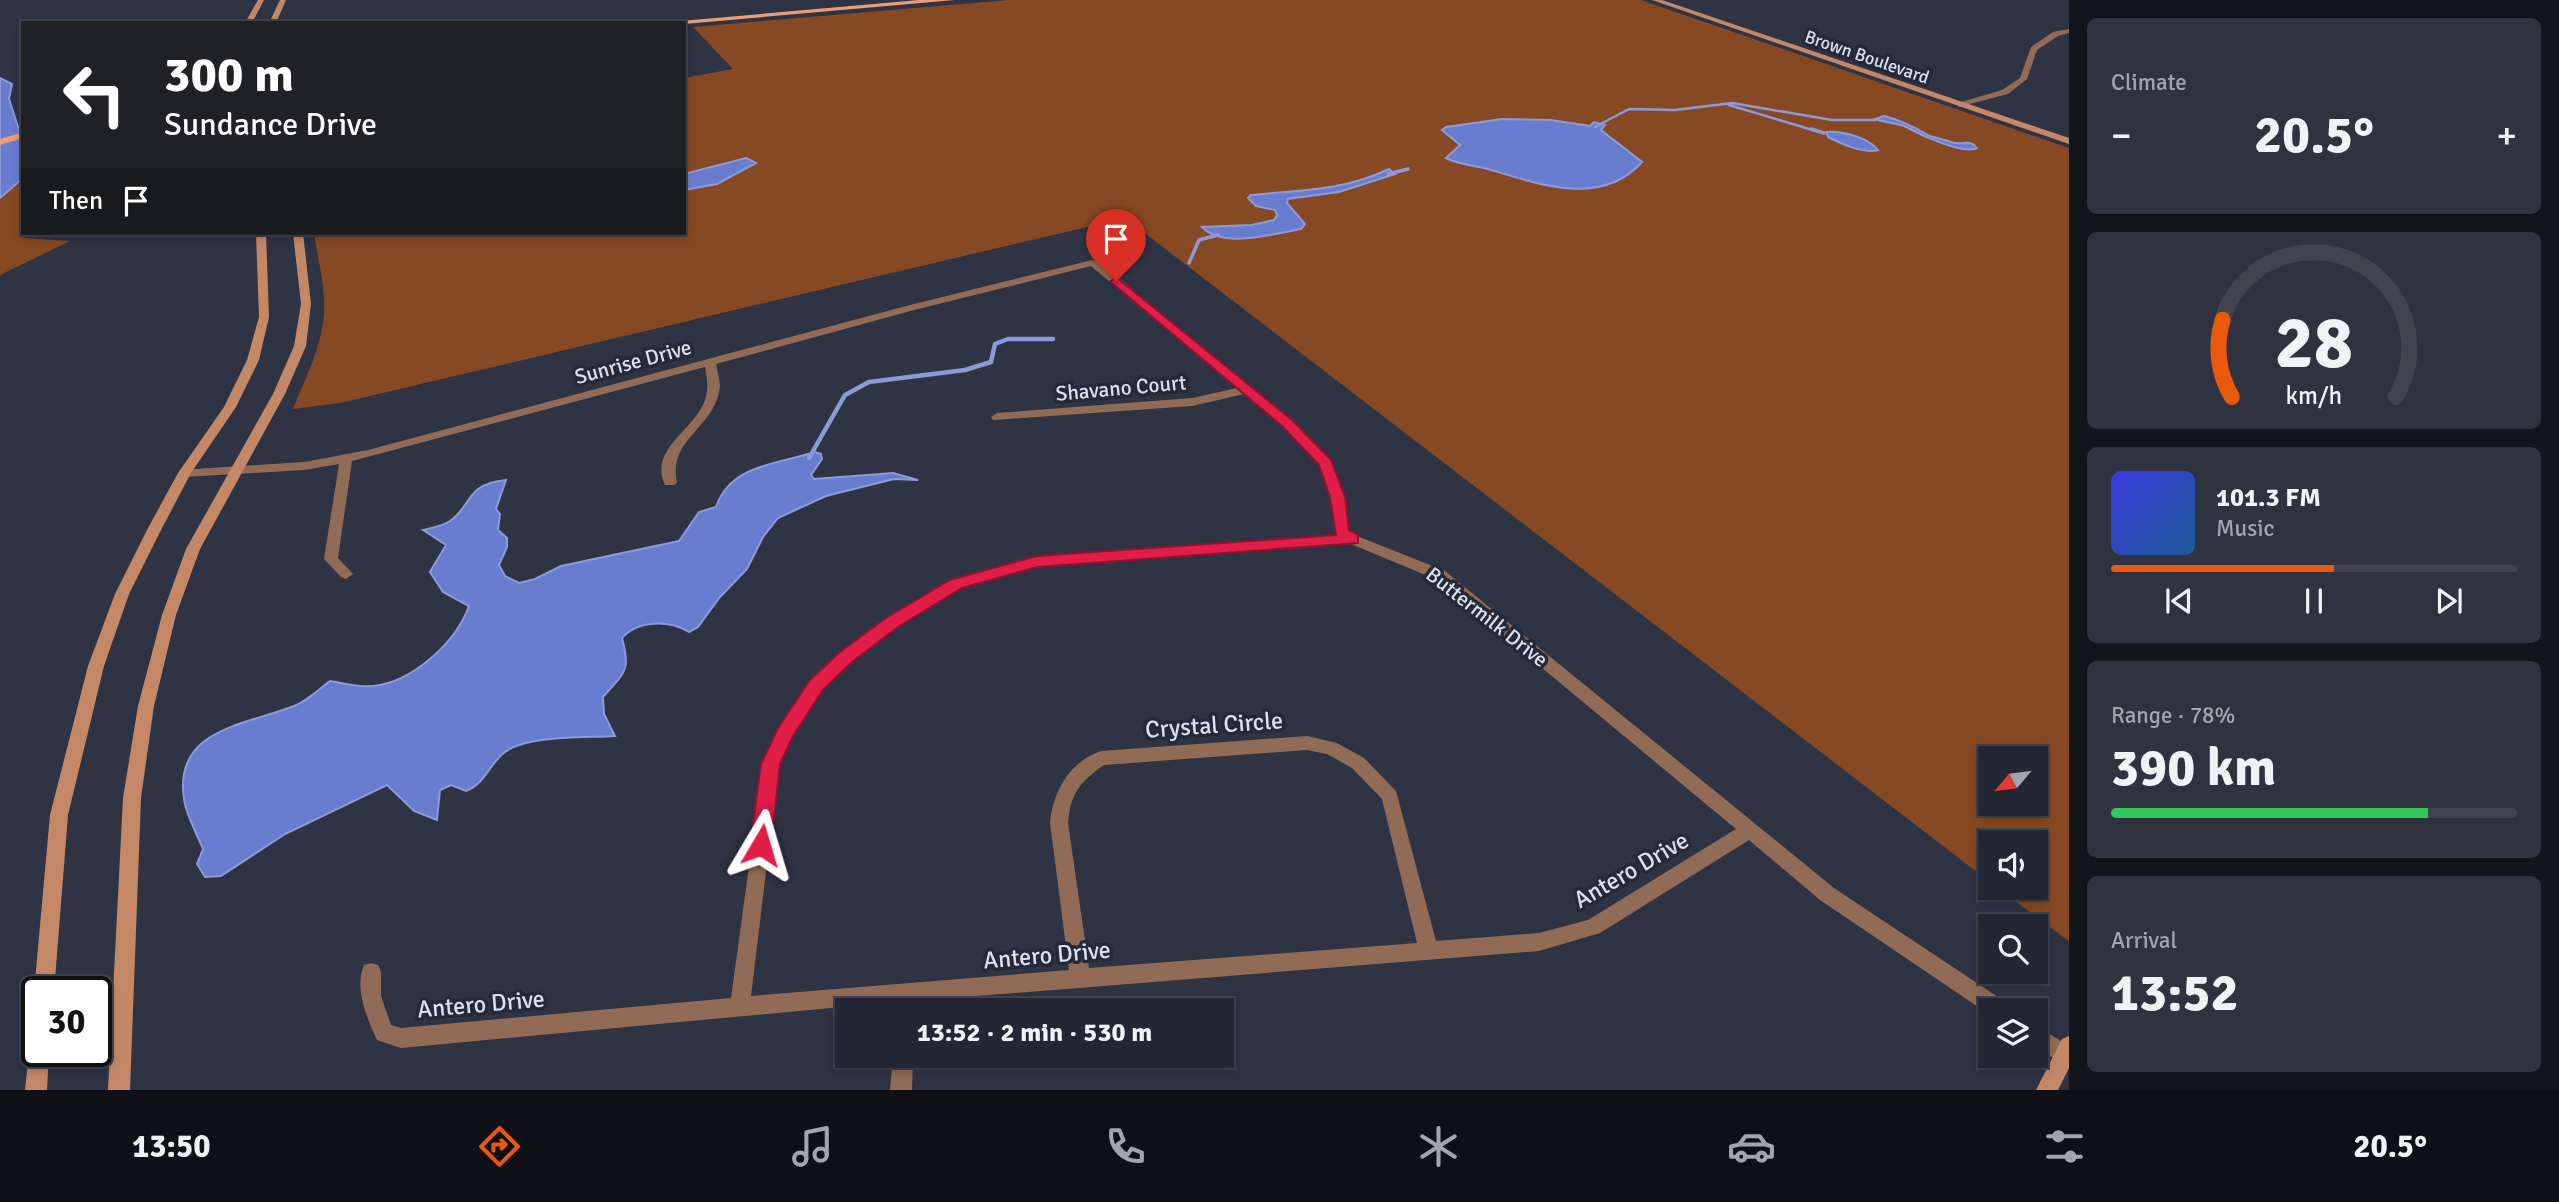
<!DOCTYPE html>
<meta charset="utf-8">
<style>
body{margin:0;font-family:Signika,sans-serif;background:#2f3340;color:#f1f3f6;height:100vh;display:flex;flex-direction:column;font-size:26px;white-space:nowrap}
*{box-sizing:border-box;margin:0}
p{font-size:23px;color:#a3a5ac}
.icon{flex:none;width:38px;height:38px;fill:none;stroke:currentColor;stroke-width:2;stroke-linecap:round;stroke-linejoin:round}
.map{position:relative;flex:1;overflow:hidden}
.details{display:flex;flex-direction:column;gap:18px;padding:18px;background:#13151d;width:490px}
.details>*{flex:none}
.hud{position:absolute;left:21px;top:21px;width:665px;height:214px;border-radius:0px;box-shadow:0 4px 10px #0003,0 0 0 2px #40444f;background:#202124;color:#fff;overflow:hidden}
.needle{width:46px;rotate:241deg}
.controls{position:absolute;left:1978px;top:746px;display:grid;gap:14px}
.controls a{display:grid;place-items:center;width:70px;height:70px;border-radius:0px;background:#232734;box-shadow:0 4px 10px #0003,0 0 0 2px #40444f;font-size:35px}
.speed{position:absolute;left:21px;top:976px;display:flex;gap:14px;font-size:35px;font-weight:700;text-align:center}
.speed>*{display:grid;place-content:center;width:91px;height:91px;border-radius:50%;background:#232734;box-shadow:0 4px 10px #0003,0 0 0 2px #40444f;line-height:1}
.speed .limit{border:4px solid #111;border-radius:10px;background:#fff;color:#111}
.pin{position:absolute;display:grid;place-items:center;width:60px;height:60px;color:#fff;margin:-72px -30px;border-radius:50% 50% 50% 0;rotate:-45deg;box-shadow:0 0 7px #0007}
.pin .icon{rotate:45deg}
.me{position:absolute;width:77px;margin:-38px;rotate:7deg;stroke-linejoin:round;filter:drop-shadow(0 0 5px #0008)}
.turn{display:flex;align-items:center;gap:24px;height:147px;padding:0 28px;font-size:32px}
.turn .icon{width:91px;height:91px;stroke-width:2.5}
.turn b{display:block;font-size:49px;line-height:60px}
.then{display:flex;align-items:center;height:66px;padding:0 28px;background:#0003;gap:14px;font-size:26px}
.big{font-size:52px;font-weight:700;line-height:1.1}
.details .widget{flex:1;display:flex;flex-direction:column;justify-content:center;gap:10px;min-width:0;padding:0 24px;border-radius:10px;background:#2f3340}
.details .dial{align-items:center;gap:0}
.dial svg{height:182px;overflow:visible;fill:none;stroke:#40444f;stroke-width:7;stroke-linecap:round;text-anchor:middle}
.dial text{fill:#f1f3f6;stroke:none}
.song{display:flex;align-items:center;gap:21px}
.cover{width:84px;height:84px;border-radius:10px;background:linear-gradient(135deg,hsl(240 70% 55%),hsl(210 70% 35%))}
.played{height:7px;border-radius:4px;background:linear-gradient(90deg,#ea580c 55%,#40444f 55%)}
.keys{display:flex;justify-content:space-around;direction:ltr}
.heat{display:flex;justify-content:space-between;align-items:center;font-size:38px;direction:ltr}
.charge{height:10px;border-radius:5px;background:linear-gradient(90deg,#34c759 78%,#40444f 0)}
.trip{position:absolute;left:835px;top:998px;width:399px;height:70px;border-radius:0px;background:#232734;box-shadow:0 4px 10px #0003,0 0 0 2px #40444f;font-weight:700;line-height:70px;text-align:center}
.tab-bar{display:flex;height:112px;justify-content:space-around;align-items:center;background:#0e1015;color:#a3a5ac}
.tab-bar .icon{width:49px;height:49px}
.tab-bar .active{color:#ea580c}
.tab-bar b{font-size:32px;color:#f1f3f6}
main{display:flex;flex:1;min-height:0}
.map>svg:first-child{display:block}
.green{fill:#874923;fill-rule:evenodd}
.water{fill:#697dd0;stroke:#8c9bd8;stroke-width:2}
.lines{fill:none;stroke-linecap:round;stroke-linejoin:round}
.stream-far2{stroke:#8c9bd8;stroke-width:2.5}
.stream-far1{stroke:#8c9bd8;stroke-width:3.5}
.stream{stroke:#8c9bd8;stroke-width:4.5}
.street{fill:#916b56;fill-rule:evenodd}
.secondary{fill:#c48867;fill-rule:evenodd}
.primary{fill:#eb9e73;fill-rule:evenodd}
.route{fill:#e11d48;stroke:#92132f;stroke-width:2}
.labels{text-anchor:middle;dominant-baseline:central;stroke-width:7;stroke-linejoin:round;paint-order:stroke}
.far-street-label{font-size:18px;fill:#dde1ec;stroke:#252a3b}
.street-label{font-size:21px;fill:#dde1ec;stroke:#252a3b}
.near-street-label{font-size:24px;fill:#dde1ec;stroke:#252a3b}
</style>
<main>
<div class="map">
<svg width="2069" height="1090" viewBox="0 0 2069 1090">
<rect width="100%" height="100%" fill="#2f3445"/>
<!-- green -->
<path class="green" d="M1009,0H1641L2069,148V941L1996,887H2035V842H1990V882L1125,218L340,403L293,409C307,374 327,337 324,298C323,277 317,254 314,233H684V78L733,69L693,27ZM1990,758H2035V803H1990Z
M23,143V233H30L23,238L70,241L0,275V149Z"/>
<!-- water -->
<path class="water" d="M0,78L12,84L9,99L23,142V178L0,198Z
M1884,116C1901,120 1916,128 1930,136C1933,137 1946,140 1951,142C1961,146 1969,138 1977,148C1962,155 1919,134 1908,128C1900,123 1885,123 1875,119Z
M1502,119L1551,120L1590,126L1594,122L1605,125L1601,130L1642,162C1601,208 1538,184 1488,169C1474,165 1459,165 1446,158L1460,145L1442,130L1446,127Z
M1826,132C1841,130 1869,138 1878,150C1863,154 1842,144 1828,137Z
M746,158L756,163L717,184L684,190V174Z
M1389,169L1395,174L1339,192L1288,199L1287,203L1305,224L1301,229C1273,234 1223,249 1202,227L1251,225L1274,220L1277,215L1275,210L1256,206L1248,198L1251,195C1301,190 1343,191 1389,169Z
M815,452L821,454L822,459L811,475L814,479L893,473L918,480L894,479L826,496L778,518L763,537L747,569L720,597L698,627L689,632C669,620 638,620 622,638C631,671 625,672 603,697L604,714L615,736C586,738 527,735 505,752C489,764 486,783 466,791L451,785L440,790L437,820L414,811L387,785L285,834L221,876L205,877L197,864L203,849C197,834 186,815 184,799C173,729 246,725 294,706C307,701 319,689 330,681C343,683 360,688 373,686C413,682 456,642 469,606L443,592L430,572L446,545L423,530C431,528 443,526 450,521C472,506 465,484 506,480L496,509L500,514L498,530L507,538V547L499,565L505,576L519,583L535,579L561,566L679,541L699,512L716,507C731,464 776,465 815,452Z"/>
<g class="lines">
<!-- stream-far2 -->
<path class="stream-far2" d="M1729,105L1816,131
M1595,127L1629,109L1675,110L1732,103L1832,120H1875"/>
<!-- stream-far1 -->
<path class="stream-far1" d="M1811,129L1824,133
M1388,174L1408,169
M1189,263L1199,240L1218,235"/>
<!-- stream -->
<path class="stream" d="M809,458L845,395L869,382L965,370L991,362L995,344L1008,339H1053"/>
<!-- street -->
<path class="street" d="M2069,29V33L2058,36L2037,50L2027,79L2008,94L1958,107V103L2002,90L2020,78L2031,47L2053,32Z
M1092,260L1102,263L1193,342L1291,420L1330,461L1345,497L1349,530L1357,536L1445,571L1834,888L2007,1003L2010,1010H1990V1015L1820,900L1749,840L1600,933L1539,951L915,1001V1010H895V1002L401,1048L377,1040C367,1018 354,989 364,965L371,963L378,965L381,972V996L391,1025L401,1028L731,998L763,764L779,728L810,681L841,653L887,619L951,580L1037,556L1337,535L1331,497L1319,465L1283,426L1244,394L1192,406L993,420L991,417L997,413L1192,398L1237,388L1091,266L918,309L716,364C717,371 720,379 720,386C716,428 667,439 677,482L675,485H665C648,449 695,430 705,400C709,388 707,379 705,367L352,461L338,558L353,574L346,579L341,577L324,559L339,464L304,470L185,477L180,476L178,473L180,470L304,462L368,450L910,305ZM1351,544L1435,579L1736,829L1588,920L1539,933L1436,941L1396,791L1364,758L1337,743L1307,736L1101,751C1069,762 1053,792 1050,823L1069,970L751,996L779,764L792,736L822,689L851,661L897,627L961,588L1037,566ZM1307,750L1327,754L1352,768L1382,799L1417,943L1089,968L1068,823C1071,792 1080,782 1104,765Z
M2035,1025L2069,1046V1062L2063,1064L2035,1047Z
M893,1055H913L912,1090H890Z"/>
<!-- secondary -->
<path class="secondary" d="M258,0H264L252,23H245Z
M280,0H286L276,23H269Z
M1652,0H1662L2069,138V144Z
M256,233H266L269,317L259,360L236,407L191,473L161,530L129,594L104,666L68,815L54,992H37V998L34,992L50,815L88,666L115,594L147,530L178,473L224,407L247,360L259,317Z
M293,233H303L311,304L306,346L285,394L200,549L176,615L154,706L141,798L130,1090H108L123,798L138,706L162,615L186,549L273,394L294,346L301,304Z
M2069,1036V1068L2058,1090H2036L2062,1039Z
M37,1043V1052H49L47,1090H25L29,1052L32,1045Z"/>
<!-- primary -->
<path class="primary" d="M919,0H955L684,24L658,23Z
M23,132V138L0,145V139Z"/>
</g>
<!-- route -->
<path class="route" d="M1116,277L1292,420L1331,460L1345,497L1349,530L1358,535V543L1037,567L962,588L898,627L852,662L823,690L793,736L780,764L771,845L768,852L761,854L753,852L750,845L761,764L778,728L810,680L840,652L886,618L950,580L1037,556L1336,535L1330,497L1319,465L1282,426L1112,283L1111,281Z"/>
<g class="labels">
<!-- far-street labels -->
<g class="far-street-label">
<text transform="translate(1867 57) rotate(19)">Brown Boulevard</text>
</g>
<!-- street labels -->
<g class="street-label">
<text transform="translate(633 362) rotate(-15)">Sunrise Drive</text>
<text transform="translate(1121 388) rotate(-5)">Shavano Court</text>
<text transform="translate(1487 617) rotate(38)">Buttermilk Drive</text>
</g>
<!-- near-street labels -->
<g class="near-street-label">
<text transform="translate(1214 725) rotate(-4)">Crystal Circle</text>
<text transform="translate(1631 870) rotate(-30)">Antero Drive</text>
<text transform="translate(1047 955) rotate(-5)">Antero Drive</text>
<text transform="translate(481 1004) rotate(-5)">Antero Drive</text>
</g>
</g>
</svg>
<div class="controls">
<a><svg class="needle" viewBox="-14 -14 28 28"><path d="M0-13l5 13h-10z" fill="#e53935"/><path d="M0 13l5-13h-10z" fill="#a3a5ac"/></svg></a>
<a><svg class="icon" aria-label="sound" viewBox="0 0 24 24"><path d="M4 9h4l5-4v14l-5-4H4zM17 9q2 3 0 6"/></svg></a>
<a><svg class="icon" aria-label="search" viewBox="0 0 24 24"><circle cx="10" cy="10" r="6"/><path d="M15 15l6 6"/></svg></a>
<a><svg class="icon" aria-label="layers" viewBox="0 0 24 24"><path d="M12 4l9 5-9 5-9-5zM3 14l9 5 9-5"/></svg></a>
</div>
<div class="speed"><div class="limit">30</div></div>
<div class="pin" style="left:1116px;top:281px;background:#d93025"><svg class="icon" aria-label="arrive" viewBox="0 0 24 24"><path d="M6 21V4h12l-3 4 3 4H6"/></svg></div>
<svg class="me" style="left:761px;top:845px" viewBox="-20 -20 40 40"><path d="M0-17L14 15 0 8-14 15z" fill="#e11d48" stroke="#fff" stroke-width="4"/></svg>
<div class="trip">13:52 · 2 min · 530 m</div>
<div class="hud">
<div class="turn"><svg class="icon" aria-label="left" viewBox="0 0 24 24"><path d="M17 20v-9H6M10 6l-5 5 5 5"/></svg><div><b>300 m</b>Sundance Drive</div></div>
<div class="then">Then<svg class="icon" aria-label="arrive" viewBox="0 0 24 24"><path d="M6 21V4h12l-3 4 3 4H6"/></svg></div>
</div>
</div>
<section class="details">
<div class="widget"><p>Climate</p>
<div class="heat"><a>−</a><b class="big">20.5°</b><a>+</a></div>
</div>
<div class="widget dial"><svg viewBox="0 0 100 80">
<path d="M14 69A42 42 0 1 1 86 69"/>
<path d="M14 69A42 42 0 0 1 10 35" stroke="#ea580c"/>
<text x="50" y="56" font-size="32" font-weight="700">28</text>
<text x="50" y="72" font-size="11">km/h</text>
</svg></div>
<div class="widget">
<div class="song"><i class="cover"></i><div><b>101.3 FM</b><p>Music</p></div></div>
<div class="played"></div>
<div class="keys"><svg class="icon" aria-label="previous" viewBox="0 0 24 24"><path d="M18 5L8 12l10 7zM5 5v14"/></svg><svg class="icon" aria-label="pause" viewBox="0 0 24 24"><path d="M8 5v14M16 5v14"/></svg><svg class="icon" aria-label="next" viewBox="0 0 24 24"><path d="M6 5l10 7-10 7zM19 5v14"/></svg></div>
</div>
<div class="widget"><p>Range · 78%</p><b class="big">390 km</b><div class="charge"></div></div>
<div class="widget"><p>Arrival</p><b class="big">13:52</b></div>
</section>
</main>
<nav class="tab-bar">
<b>13:50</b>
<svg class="icon active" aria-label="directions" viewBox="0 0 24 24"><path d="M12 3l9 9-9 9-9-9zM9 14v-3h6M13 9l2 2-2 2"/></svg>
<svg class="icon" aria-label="music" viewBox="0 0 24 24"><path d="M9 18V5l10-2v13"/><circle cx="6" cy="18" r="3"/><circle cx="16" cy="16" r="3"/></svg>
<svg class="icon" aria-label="phone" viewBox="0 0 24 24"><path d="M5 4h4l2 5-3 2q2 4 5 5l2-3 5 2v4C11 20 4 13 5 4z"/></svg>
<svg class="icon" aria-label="climate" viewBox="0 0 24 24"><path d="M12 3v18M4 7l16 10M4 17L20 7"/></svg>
<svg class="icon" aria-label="car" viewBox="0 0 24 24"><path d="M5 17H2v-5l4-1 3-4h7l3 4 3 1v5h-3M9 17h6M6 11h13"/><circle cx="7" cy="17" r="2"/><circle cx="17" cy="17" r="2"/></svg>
<svg class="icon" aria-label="filters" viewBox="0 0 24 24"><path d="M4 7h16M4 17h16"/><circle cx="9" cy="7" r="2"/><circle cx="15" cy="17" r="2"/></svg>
<b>20.5°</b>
</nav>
